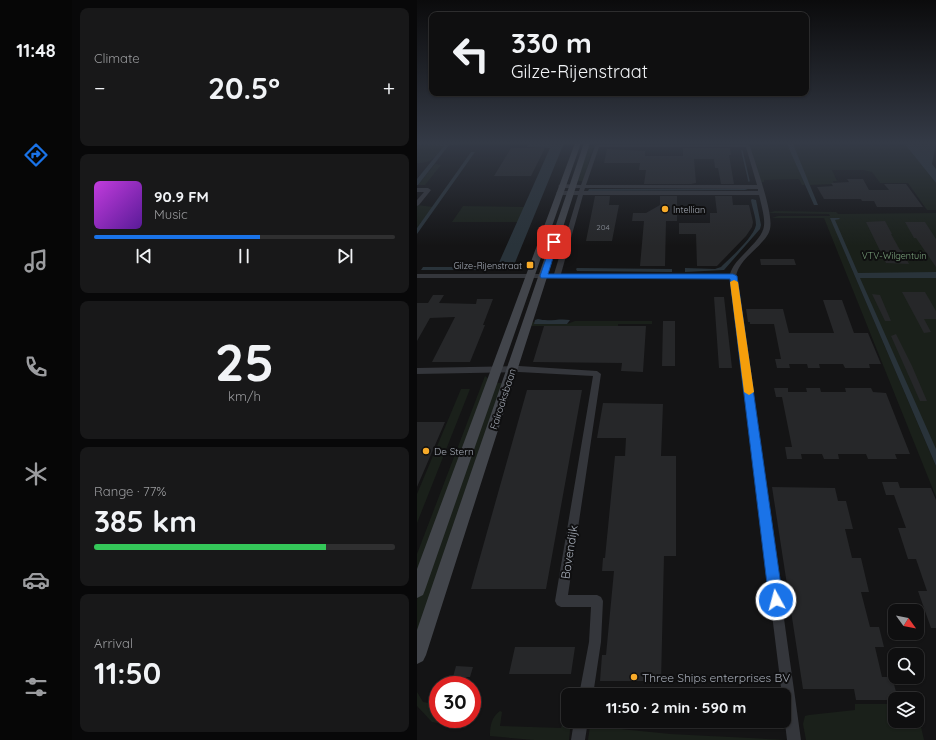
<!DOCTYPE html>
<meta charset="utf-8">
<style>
body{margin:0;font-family:Quicksand,sans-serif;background:#181819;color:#f1f3f6;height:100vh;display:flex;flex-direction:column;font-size:15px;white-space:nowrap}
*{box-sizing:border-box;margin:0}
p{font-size:13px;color:#9b9c9f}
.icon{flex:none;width:22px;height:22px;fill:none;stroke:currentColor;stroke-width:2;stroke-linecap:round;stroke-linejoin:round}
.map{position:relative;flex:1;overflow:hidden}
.details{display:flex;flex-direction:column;gap:8px;padding:8px;background:#080809;width:345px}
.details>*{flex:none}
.hud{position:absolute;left:12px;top:12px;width:380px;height:84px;border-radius:8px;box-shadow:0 1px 3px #0004,0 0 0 1px #2f2f30;background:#0f0f10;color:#f1f3f6;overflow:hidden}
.needle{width:26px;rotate:123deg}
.controls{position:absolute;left:471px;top:604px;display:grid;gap:8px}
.controls a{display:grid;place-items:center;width:36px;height:36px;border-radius:8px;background:#0f0f10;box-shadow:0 1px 3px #0004,0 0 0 1px #2f2f30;font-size:20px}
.speed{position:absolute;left:12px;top:676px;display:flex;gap:8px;font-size:20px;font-weight:700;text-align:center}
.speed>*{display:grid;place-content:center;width:52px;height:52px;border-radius:50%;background:#0f0f10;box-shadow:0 1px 3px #0004,0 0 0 1px #2f2f30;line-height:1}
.speed .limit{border:6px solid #d22;background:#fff;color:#111}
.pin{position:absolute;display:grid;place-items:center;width:34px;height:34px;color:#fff;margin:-17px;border-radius:8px;box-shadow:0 2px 6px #0006}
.me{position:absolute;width:44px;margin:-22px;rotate:353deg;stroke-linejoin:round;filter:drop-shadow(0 0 3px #0008)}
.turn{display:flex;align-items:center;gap:14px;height:84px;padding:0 16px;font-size:18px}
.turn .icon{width:52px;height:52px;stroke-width:2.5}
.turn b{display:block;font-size:28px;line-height:34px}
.big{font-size:30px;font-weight:800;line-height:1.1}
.details .widget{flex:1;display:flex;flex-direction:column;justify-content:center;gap:6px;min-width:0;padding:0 14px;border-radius:8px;background:#181819}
.details .dial{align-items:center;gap:0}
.dial b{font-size:52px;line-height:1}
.song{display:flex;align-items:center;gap:12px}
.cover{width:48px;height:48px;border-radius:6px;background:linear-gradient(135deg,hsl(290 70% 55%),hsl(270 70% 35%))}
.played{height:4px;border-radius:2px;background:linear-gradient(90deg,#1a73e8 55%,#2f2f30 55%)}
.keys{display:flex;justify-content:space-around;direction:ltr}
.heat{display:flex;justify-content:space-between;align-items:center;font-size:22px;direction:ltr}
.charge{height:6px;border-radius:3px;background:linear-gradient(90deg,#34c759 77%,#2f2f30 0)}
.trip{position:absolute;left:144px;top:688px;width:230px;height:40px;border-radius:8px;background:#0f0f10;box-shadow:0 1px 3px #0004,0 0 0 1px #2f2f30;font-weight:800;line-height:40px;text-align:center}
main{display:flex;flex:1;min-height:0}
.menu{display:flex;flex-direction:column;width:72px;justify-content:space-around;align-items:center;background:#060606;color:#9b9c9f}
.menu .icon{width:28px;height:28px}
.menu .active{color:#1a73e8}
.menu b{font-size:18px;color:#f1f3f6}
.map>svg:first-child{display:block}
.green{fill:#1a201a}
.water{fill:#29333a}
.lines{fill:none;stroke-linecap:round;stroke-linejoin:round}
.stream{stroke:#29333a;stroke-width:1.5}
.building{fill:#262729}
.minor{fill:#34363b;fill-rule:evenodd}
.secondary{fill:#42454b;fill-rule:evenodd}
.route{fill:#1a73e8;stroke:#114b97}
.slow{fill:#f59e0b}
.poi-dot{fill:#f8ab29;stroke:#0f0f10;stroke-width:1.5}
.labels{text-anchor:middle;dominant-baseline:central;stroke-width:4;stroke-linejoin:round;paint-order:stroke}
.number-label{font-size:8px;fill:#848992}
.far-poi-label{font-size:9px;fill:#a5abb6;stroke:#0f0f10;text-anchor:start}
.far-park-label{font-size:9px;fill:#7ba27c;stroke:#0f0f10}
.street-label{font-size:10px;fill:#a5abb6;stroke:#0f0f10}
.poi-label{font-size:10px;fill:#a5abb6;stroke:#0f0f10;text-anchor:start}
.near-street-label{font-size:12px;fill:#a5abb6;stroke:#0f0f10}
.near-poi-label{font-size:12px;fill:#a5abb6;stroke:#0f0f10;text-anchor:start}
</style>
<main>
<nav class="menu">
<b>11:48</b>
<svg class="icon active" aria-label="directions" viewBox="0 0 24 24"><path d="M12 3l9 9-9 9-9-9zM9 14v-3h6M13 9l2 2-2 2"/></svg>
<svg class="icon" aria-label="music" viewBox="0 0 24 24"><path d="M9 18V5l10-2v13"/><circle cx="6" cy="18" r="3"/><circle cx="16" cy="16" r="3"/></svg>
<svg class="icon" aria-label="phone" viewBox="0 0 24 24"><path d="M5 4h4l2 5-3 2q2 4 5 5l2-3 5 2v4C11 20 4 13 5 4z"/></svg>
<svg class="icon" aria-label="climate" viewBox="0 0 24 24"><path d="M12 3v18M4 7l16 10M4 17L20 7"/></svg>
<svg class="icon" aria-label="car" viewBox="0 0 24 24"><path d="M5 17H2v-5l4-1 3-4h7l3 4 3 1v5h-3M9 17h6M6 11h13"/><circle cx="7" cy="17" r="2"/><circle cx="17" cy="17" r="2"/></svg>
<svg class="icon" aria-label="filters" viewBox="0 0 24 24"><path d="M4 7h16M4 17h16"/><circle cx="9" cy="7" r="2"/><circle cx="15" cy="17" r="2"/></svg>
</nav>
<section class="details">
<div class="widget"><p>Climate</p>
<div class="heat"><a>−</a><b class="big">20.5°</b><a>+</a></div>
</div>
<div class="widget">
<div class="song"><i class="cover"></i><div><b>90.9 FM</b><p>Music</p></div></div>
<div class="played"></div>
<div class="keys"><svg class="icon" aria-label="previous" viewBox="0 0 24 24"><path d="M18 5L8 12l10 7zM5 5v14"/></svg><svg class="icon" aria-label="pause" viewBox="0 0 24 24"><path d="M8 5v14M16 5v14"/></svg><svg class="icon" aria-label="next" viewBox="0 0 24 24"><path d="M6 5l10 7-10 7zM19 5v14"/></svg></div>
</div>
<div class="widget dial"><b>25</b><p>km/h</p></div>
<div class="widget"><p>Range · 77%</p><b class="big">385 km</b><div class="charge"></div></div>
<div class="widget"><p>Arrival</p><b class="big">11:50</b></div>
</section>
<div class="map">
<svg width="519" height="740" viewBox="0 0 519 740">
<rect width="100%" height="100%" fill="#141415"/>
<!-- green -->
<path class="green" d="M172,143L324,144L325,143H493H487L519,183V210H510L491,183H463L455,172L446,170H415L420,181H416L417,184L393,185L371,144L388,185H385L382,179L347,180V182H343L333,146L182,145L176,148L166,181H159Z
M0,145H27C18,157 16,163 0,163Z
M18,164L24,165L8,185H1Z
M0,205L16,207L0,228Z
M46,206L108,207L101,222H35Z
M358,211L419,212L421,214L519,213V457L420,234L519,466V497L407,218H355L361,216H413L412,214L351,213Z
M158,321H235V324H201V326H114V322L150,324Z
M68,376L72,379L0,577V554Z
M80,383H85L0,647V599L76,386Z
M44,389H53L0,523V494Z
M0,692L6,702L19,704L15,716L21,717V719H52L49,728L15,722L0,706Z
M438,704H478V721H500V709L507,740H389L386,724L388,716L392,715L438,710Z
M83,711L85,712L83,726L144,728L148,714H151V721H154L152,740H117L73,736C73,727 74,717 83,711Z
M173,726L253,734L369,740H171Z"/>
<!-- water -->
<path class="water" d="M0,143H45L43,145H32L1,185H0V179L27,146L0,145Z
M112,143H147L95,270H4L6,267H80L133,148L110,147Z
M179,143H326L324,144Z
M487,143H519L515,164L519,169V183Z
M370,144H376L401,205H397Z
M54,152H58L0,234V228Z
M172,189H328L331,190L171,191Z
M335,199L339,200L344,225L343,229L307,270L268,272V268L298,269L304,267C313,258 337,237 339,225C339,217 335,207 334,200Z
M413,218H422L423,219L418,220L441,273L519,272V278H443L519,449V466Z
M160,268L255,269V272L160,271L159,269Z
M121,319C132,322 142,318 153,320L150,324H117L118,320Z"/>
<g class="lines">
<!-- stream -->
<path class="stream" d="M325,151L332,181"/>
</g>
<!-- building -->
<path class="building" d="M94,148H128L114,176H77Z
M266,148H313L314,155H312L317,184H304L301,168H298L297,159H277L279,183L274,184H227L229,170H222L223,163H187L190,149L228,151V156H266Z
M430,179H446L452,190H472L467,184H489L506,207H460L457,201H445L444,199H407L400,187L416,186L414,183L432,182Z
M178,196H193L192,205H202L195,241H169Z
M243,196H260V221H249L248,266H223L227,221H215L216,213H229L243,205Z
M298,196H315L316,205H332L336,222L335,227L329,236L300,266H280L279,234H262V223H293V213H300Z
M468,221L475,234H474L483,250H485L492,264L469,263L449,222Z
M488,222H508L519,239V267L499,238H497Z
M343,259H377L379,265H344Z
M485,292H508L519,311V319H507L514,332L507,333Z
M455,294L463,295L474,321H468Z
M16,295H27L22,303L59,304L60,299H76L66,325H68L53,362H15L38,317L13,318L0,341V303H11Z
M297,297H307L315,368H302Z
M406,300H425L437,333H451L464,364H452L453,368H428L426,364H402L403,368H391L390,364H372L373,368H360L358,359H364L357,324H333V322H331L329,309H366L372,333H417Z
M246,321H258V366H245Z
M127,326H229L226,372L204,371L205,363L116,362Z
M479,334L495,366L510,401H503L474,336Z
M357,388H371V392H390L389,388H403L404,392H429L428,388H454L456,392L469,393L493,454H478L480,459H451L449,454H421L422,459H407L405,454H384L385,459H370L368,447H375L365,397H359Z
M110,390H165L129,589H54Z
M186,403L246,404L244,456H259V556H247L244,681H183L185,655H189L197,571H185L186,558H188L198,456H208L209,438H180Z
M0,422H28L0,487Z
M465,482H481L483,488H514L519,500V628H514L501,591H510L499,559H491L481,528H489L477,495H469Z
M355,487L418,488L421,501H429L436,529H428L435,558H444L452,592H444L453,627H462L467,647H458L465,677H475L481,699H478V700H439L437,689H386Z
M98,647H158L154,674H92Z
M39,666L56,667L53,677H36Z"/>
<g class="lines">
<!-- minor -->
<path class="minor" d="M180,145H331L333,146C338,163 357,214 353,229C352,234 348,239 345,242C336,253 322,261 319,276L384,740H370L367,715V695H365L313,278H0V274H137L161,195H142L139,193L142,191H162L163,188H144L141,186L144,184L164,185L178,146ZM182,147H329L340,185H169ZM168,188L341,189V191H167ZM166,195H342C351,231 350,230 325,256C320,261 315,267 313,274H144Z
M0,188H11L14,190L2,205L0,206V200L7,192H0Z
M102,366L180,371L184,374L151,595H180L184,597L186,601L184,642L176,695H162L172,642L174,607H144L140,605L138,601L176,376L102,372L0,374V368Z
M157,721H171L168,740H154Z"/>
<!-- secondary -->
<path class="secondary" d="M158,143H164L8,590L6,595L0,598V569Z
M167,143H173L9,655L6,661L0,664V630Z"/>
</g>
<!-- sky -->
<linearGradient id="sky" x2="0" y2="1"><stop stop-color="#0b0b0c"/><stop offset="0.58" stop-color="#343a46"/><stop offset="1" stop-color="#343a46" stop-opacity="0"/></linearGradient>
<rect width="519" height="246" fill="url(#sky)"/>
<!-- route -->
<path class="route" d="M135,241L141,242L131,274H316L320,276L366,600L364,604L359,606L354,604L352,600L313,279L124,278L123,276Z"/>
<!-- slow -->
<path class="slow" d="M317,280L321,282L337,392L332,395L327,392L313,282Z"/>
<!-- markers -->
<g class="poi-dot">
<circle cx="248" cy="209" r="4"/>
<rect x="109" y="261" width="8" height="8" rx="2"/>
<circle cx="9" cy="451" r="4"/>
<circle cx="217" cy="677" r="4"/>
</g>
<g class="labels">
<!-- number labels -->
<g class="number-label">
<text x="186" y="227">204</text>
</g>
<!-- far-poi labels -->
<g class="far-poi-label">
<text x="256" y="209">Intellian</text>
<text x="105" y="265" text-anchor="end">Gilze-Rijenstraat</text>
</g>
<!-- far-park labels -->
<g class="far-park-label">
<text x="477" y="255">VTV-Wilgentuin</text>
</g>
<!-- street labels -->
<g class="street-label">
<text transform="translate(86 399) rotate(-72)">Fairoaksbaan</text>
</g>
<!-- poi labels -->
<g class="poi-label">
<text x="17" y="451">De Stern</text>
</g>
<!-- near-street labels -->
<g class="near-street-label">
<text transform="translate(152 552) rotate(-81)">Bovendijk</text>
</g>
<!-- near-poi labels -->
<g class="near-poi-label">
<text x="225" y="677">Three Ships enterprises BV</text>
</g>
</g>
</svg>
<div class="controls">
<a><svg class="needle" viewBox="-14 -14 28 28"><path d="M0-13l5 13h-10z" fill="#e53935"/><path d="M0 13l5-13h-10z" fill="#9b9c9f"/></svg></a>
<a><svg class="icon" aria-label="search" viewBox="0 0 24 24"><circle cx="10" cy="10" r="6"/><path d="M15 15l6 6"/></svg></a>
<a><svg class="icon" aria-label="layers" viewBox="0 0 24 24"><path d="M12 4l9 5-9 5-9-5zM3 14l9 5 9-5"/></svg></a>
</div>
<div class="speed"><div class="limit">30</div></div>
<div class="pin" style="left:137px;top:242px;background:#d93025"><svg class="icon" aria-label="arrive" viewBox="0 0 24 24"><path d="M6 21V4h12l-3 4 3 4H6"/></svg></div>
<svg class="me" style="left:359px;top:600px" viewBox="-20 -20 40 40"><circle r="17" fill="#1a73e8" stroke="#fff" stroke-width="3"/><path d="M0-11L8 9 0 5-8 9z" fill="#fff"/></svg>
<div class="trip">11:50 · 2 min · 590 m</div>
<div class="hud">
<div class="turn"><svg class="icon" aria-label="left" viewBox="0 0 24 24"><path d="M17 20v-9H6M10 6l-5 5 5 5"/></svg><div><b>330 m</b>Gilze-Rijenstraat</div></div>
</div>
</div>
</main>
